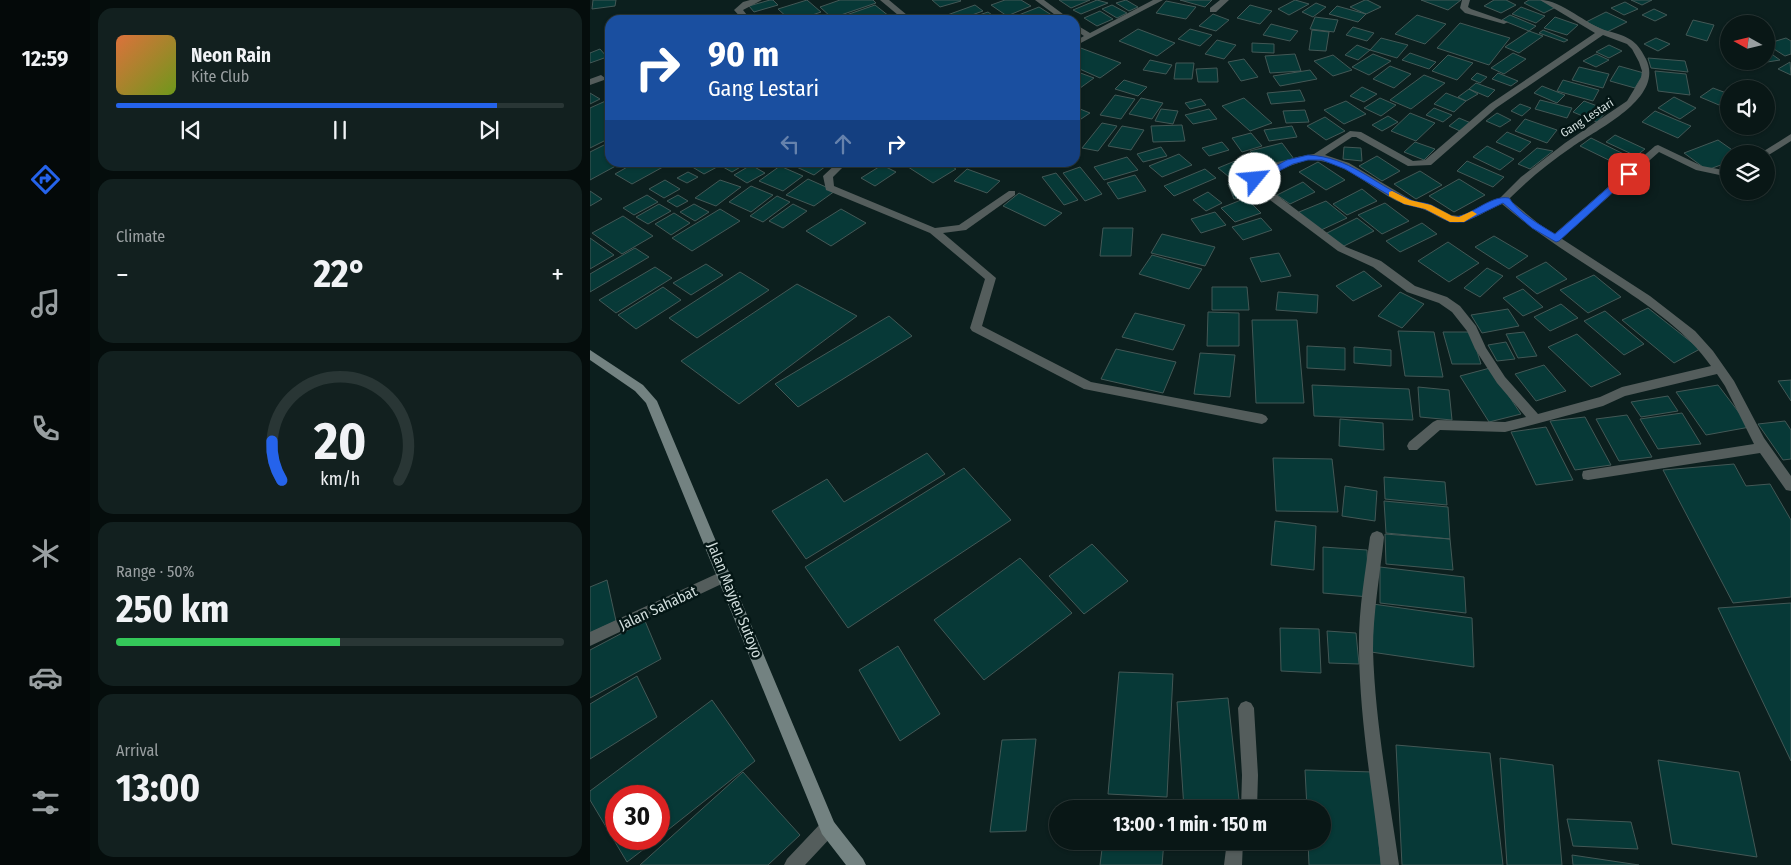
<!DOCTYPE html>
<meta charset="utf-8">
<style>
body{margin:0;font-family:"Fira Sans Condensed",sans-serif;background:#12201f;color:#f1f3f6;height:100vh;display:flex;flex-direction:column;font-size:19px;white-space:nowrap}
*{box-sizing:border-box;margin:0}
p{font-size:16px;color:#999fa1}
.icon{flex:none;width:28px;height:28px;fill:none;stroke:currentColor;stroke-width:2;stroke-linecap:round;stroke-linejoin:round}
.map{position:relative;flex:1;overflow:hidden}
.side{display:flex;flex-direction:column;gap:8px;padding:8px;background:#050d0c;width:500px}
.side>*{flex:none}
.guide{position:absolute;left:15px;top:15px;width:475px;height:152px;border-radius:15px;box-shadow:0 1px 4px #0004,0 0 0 1px #293635;background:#1a4fa0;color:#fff;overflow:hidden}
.needle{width:32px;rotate:278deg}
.fabs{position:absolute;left:1130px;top:15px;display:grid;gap:10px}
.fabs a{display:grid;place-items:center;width:55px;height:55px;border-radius:50%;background:#091716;box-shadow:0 1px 4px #0004,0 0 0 1px #293635;font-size:25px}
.speed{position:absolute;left:15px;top:785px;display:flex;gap:10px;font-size:25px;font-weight:700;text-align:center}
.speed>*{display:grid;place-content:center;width:65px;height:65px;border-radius:50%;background:#091716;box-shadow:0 1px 4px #0004,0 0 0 1px #293635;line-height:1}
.speed .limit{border:8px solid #d22;background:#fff;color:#111}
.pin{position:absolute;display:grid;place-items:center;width:42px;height:42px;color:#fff;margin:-21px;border-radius:10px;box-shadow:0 2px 8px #0006}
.me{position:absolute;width:55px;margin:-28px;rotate:62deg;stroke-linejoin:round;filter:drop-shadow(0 0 4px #0008)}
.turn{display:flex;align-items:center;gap:18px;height:105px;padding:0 20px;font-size:22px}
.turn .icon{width:65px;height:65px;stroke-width:2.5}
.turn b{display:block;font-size:35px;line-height:42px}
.lanes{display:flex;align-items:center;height:48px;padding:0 20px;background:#0003;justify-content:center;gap:25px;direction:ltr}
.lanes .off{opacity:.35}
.big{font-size:38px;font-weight:700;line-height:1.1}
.side .card{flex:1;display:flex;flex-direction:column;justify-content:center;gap:8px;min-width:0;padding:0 18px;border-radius:15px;background:#12201f}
.side .dial{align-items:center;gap:0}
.dial svg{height:130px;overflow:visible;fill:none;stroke:#293635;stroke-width:7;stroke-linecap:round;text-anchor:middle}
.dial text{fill:#f1f3f6;stroke:none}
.song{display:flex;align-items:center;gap:15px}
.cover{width:60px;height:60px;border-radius:8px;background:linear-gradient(135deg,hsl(20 70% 55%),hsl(80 70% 35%))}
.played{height:5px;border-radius:2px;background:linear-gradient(90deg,#2563eb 85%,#293635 85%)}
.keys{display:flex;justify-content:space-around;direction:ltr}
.heat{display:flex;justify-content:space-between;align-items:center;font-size:28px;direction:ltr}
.charge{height:8px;border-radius:4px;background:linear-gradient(90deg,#34c759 50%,#293635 0)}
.trip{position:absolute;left:459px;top:800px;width:282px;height:50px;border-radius:25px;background:#091716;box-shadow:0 1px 4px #0004,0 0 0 1px #293635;font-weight:700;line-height:50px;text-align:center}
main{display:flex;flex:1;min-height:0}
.tab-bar{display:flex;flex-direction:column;width:90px;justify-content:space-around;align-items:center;background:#040909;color:#999fa1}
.tab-bar .icon{width:35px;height:35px}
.tab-bar .on{color:#2563eb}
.tab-bar b{font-size:22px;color:#f1f3f6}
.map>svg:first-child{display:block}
.building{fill:#073937;stroke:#435856}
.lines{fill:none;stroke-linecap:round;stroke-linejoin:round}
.service{fill:#545d5c;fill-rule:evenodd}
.minor{fill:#545d5c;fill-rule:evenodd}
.secondary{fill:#738281;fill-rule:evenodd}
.route{fill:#2563eb;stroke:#184099}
.slow{fill:#f59e0b}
.labels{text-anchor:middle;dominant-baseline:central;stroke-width:5;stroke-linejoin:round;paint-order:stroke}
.far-street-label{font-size:12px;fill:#d2dedd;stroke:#041615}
.street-label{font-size:15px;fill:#d2dedd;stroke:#041615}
</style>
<main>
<nav class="tab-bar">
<b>12:59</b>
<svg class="icon on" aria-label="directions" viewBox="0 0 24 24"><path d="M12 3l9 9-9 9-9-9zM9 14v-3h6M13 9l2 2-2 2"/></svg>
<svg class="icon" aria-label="music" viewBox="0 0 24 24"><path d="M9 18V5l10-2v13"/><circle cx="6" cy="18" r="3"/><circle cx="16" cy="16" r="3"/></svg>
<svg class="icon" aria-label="phone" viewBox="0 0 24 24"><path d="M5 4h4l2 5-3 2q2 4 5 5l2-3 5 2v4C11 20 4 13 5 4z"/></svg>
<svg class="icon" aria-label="climate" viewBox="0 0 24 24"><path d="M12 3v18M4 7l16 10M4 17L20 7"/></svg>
<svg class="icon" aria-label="car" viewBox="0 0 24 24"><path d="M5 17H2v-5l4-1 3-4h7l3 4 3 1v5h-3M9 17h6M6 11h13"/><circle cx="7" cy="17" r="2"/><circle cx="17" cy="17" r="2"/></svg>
<svg class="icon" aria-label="filters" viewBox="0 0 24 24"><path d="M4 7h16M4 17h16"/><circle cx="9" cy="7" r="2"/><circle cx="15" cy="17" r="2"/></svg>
</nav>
<section class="side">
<div class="card">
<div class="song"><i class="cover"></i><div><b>Neon Rain</b><p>Kite Club</p></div></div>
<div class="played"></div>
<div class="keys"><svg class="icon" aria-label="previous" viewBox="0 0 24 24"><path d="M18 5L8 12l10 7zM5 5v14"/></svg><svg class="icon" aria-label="pause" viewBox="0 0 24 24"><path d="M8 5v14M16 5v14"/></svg><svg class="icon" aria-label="next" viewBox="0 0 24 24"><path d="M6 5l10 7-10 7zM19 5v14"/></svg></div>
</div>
<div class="card"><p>Climate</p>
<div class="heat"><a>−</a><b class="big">22°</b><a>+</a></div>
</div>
<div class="card dial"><svg viewBox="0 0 100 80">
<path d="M14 69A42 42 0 1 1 86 69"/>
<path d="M14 69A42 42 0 0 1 8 45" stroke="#2563eb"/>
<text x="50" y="56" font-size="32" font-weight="700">20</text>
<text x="50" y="72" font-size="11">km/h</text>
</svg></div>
<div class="card"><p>Range · 50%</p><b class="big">250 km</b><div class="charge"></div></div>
<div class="card"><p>Arrival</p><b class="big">13:00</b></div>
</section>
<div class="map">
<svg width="1201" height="865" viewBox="0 0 1201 865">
<rect width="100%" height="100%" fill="#0c1f1e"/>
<!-- building -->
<path class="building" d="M3,0H26L25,6L2,9Z
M180,0H183L188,5L164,12L159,6Z
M217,0L231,12L208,20H200L188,9Z
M250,0H283L286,3L242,18L230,7Z
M342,0H370L371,1L350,7Z
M415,0H431L441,6L417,16L401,5Z
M469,0H500L481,8Z
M507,0L518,3L491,14L483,10Z
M536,0L548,7L539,11L526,3Z
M590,0H622L615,7Z
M705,0L719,4L699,15L688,9Z
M775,0H777L791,7L776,14L760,7Z
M831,0H871L858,10Z
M904,0H916L926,5L911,13L894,6Z
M939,0H951L966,7L954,13L934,3Z
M1041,0H1062L1052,5Z
M576,1L606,7L596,19L566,13Z
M1035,2L1048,9L1034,15L1021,8Z
M726,3L736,7L723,17L712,12Z
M285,5L304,20H242Z
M385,5L393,11L368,20H352L349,18Z
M522,5L537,13L527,18L512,9Z
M660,5L682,11L670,24L647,18Z
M747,6L776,14L768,22L739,14Z
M449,7L468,19L416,20Z
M931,7L955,16L946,23L922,14Z
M1064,9L1077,15L1065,21L1052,15Z
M510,11L523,19L507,26L494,18Z
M398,12L409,20L377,19Z
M1016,12L1037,22L1017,32L996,22Z
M623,14L639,20L626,31L609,26Z
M827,15L856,24L835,44L805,34Z
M920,15L946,26L939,31L912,20Z
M725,17L748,20L744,32L720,29Z
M965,17L988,25L977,35L954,28Z
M1103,20L1124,25L1117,41L1096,35Z
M870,23L920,38L899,65L847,48Z
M681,24L708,31L700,41L673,35Z
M763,27L784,33L777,41L756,35Z
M548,29L585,43L567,56L529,41Z
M600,29L622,35L610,46L588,39Z
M722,30L739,32L736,51L719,50Z
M953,30L978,40L974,42L949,33Z
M939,31L953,36L929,53L915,47Z
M791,38L818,45L807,58L780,50Z
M1066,38L1080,44L1068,51L1054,44Z
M1196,38L1201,41V54L1195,56L1176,44Z
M627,40L646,45L634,59L615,54Z
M662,43L684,44V53L662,52Z
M767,45L780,50L768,60L755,55Z
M1019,45L1032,51L1019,58L1006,52Z
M488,47L531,63L510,78L485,67V48Z
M10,49L17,57L0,63V53Z
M1176,50L1190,60L1171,63L1168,61H1176Z
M820,53L846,62L839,69L812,60Z
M923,53L936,59L914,74L901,68Z
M705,54L711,71L680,73L675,56Z
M783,54L801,61L779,75L762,67Z
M1006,54L1019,60L1006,67L993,61Z
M743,55L762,70L743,76L724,61Z
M858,55L883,63L867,80L842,71Z
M1058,58L1095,61L1098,72L1061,68Z
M654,59L668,77L651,81L638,62Z
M560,60L582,65L576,74L553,70Z
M1200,62L1201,75L1188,69Z
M586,63H604L602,79H584Z
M800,66L821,74L804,88L783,79Z
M1029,66L1054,73L1045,88L1020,81Z
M989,67L1019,74L1013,88L982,80Z
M627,68L628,82H608L606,69Z
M720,70L727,79L690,86L683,76Z
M485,71L504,78L486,91Z
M1065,71L1096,74L1100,95L1068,91Z
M887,73L897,77L890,83L881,79Z
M908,73L928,81L921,86L902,79Z
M834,75L855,83L821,109L800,100Z
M534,80L557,87L548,96L525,89Z
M973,80L1009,90L1003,101L967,91Z
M886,83L905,90L898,97L879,89Z
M952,86L975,95L967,103L944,93Z
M772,87L787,94L774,102L760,96Z
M1123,88L1139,94V97L1129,105L1110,97Z
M879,89L888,94L876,101L868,97Z
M710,90L715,101L681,104L677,93Z
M0,93L10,99L0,104Z
M856,93L876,101L864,112L844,104Z
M525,95L545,99L531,119L510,115Z
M1084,97L1106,108L1090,119L1068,108Z
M551,98L573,103L562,119L539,114Z
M654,98L682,123L660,131L632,106Z
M790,98L806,105L791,116L774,108Z
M20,99V138L0,148V108Z
M611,99L616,105L600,109L595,103Z
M950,100L982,108L977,118L945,109Z
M756,101L776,114L754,124L734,110Z
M994,101L1018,110L1007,122L983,112Z
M930,104L941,108L932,116L921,111Z
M485,107L500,113L485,123Z
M844,108L862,115L853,122L836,115Z
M571,109L588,111L583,124L565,121Z
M619,109L627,119L603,124L595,115Z
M715,110L719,122L696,123L693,111Z
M1065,111L1101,126L1088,138L1052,122Z
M820,113L845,123L826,141L801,131Z
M907,113L921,120L910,127L896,121Z
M798,116L808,122L792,131L782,125Z
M735,117L755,131L736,140L717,126Z
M869,118L881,123L872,132L859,126Z
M935,119L967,130L957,143L925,131Z
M512,123L527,126L508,151L492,148Z
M592,125L595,141L563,142L561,126Z
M532,126L554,130L541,150L518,146Z
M702,126L707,137L679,141L674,130Z
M917,132L941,142L930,152L906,142Z
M661,133L672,146L652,152L642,138Z
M1025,135L1055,149L1046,156L1016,142Z
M1001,138L1046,160L1035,168L990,146Z
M1128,140L1148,154H1139V162L1117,170L1094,153Z
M20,142V162H33L0,180V152Z
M632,142L639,150L619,156L612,148Z
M825,142L845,149L834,160L814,152Z
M692,143L704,159L670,166L660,151Z
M897,146L924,159L910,170L883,157Z
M571,147L577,156L553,162L547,154Z
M754,147L771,148L772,161L753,159Z
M947,148L963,151L940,169L928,164Z
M589,154L602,165L572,177L559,166Z
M787,156L810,171L792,181L769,166Z
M537,157L548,170L514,180L504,167Z
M645,161L661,174L644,181L628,168Z
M877,161L914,177L903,187L867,171Z
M46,162H82L42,184L25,174Z
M104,162H119L127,167L114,174L99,165Z
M142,162H159L142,172L133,167Z
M202,162H227L236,166L224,175L200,164Z
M320,162H354L366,169L343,183L315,165Z
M728,162L755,180L736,190L709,172Z
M161,165L175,173L157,183L144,175Z
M292,165L306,172L285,186L271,178Z
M190,166L213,176L193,191L169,181Z
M490,167L512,194L495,201L473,173Z
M377,169L410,181L397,193L364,181Z
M615,169L626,178L584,196L574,186Z
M830,171L852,185L826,199L804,184Z
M98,172L108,177L97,183L87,178Z
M466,173L488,200L474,205L452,177Z
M545,175L556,191L528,199L517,183Z
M218,179L245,191L224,206L196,195Z
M869,179L895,195L864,212L839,196Z
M75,180L90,189L74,198L59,189Z
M130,180L151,187L126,206L105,198Z
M660,181L667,196L644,199L638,184Z
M713,182L725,192L700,204L687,195Z
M161,186L183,195L161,212L139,202Z
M772,189L787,201L757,215L743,204Z
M0,191L12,199L0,206Z
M618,192L632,203L616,211L603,200Z
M429,193L472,213L455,226L413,206Z
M57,195L68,202L44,215L33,208Z
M88,195L98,201L87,207L77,201Z
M187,196L200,202L173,222L160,216Z
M656,198L671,213L645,222L631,208Z
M736,201L757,218L729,231L709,212Z
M795,203L819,221L792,234L768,215Z
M69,204L81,211L58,224L46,217Z
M104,204L119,212L105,221L90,212Z
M203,204L217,211L193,228L179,221Z
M130,209L150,221L102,251L82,238Z
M251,209L276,223L241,246L216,231Z
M625,212L636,225L611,233L601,219Z
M84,213L100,223L81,235L65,224Z
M33,216L63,236L32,254L2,233Z
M671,218L682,230L653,240L642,227Z
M767,218L784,231L752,247L735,234Z
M832,223L847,234L810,252L796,241Z
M513,228H543L541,256H510Z
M572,234L625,247L615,266L561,253Z
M904,236L938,256L919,269L885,247Z
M0,238L24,255L0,269Z
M858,242L889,263L859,282L828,261Z
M45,248L59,257L0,292V274Z
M689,253L701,276L671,282L660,258Z
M562,255L612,269L599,289L549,274Z
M956,262L977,279L947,294L926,277Z
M116,264L133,275L101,295L83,283Z
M65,267L82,278L26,313L9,300Z
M897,268L913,276L890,297L874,288Z
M774,271L792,286L763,301L746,286Z
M150,272L179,290L107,338L79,318Z
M1004,275L1031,297L998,313L970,290Z
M207,284L267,316L149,404L91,361Z
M73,287L91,300L46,329L28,315Z
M622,287H657L659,310H622Z
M933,289L953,307L933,316L913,298Z
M688,292L728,295L727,313L686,310Z
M810,292L834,304L812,328L788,316Z
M971,304L988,318L960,331L944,317Z
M1058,308L1110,349L1084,363L1032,320Z
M918,309L929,326L892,333L881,315Z
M1015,311L1054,344L1034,355L994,321Z
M618,312L649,313V346H617Z
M545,313L595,325L583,350L532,337Z
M299,316L322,336L208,407L185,384Z
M662,320H707L714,403H666Z
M808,331L844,332L853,377L815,376Z
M853,332H881L891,364H862Z
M934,332L947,356L928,358L916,334Z
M987,334L1031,374L1001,387L958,347Z
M916,342L925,359L907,361L898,345Z
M717,346L755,348V370L717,368Z
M764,347L801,350V366L764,363Z
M526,349L586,362L573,393L511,379Z
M610,353L645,355L640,397L604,394Z
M954,365L976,391L946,401L925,374Z
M900,368L931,414L899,422L870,376Z
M1201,380V401L1188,381Z
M722,385L819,389L823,420L724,416Z
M1128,385L1160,427L1116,435L1086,392Z
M828,387L859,390L862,420L830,417Z
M1078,396L1088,411L1051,417L1041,402Z
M1092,413L1111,444L1068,449L1050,419Z
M1037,415L1062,457L1029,461L1006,419Z
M995,417L1021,465L985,470L960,421Z
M750,419L793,423L794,450L749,446Z
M1195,421L1201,430V459L1193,460L1168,424Z
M956,427L983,480L946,485L921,432Z
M337,453L355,474L216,559L182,511L237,479L254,502Z
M683,458L742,459L748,512L686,511Z
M1144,464L1156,486L1180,484L1201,520V597L1143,603L1073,470Z
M374,468L421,520L258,628L215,567Z
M794,477L855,482L857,505L795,499Z
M755,486L787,491L785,521L752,516Z
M794,501L858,507L860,539L796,533Z
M685,521L726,526L724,570L681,565Z
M795,534L860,539L863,570L796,564Z
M502,544L538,581L494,614L459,576Z
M733,547L777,550L779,597L733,593Z
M430,558L482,613L394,680L344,620Z
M790,567L874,577L876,613L790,603Z
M17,580L26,621L0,633V587Z
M1201,603V761L1128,608Z
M783,604L882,618L884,667L781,652Z
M55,621L71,659L0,698V650Z
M690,628L729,629L731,673L691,671Z
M737,631L766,633L769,664L739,663Z
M308,646L350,714L310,741L269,670Z
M529,672L583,674L577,797L518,794Z
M47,676L67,717L0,759V704Z
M638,698L650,809H594L587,702Z
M122,700L165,761L69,837V796H26V839H67L37,862L0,800V791Z
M446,739L436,831L400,832L412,740Z
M806,745L900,753L913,865H812Z
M910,758L963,765L972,865H917Z
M1068,760L1149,772L1167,857L1082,844Z
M715,770L783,772L791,865H719L718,841H732V809H717Z
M153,772L210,835L178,865H50Z
M977,819L1041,822L1048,849L983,846Z
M513,841H574L572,865H510Z
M982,855L1049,865H983Z"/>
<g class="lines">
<!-- service -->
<path class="service" d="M1201,134V141L1177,156L1176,154H1169Z
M1068,145L1112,166L1139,171V177L1106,170L1069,152L970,240H962L961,238L962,236L1065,146Z
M787,531L792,533L794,537C790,574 783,613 783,650C785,722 799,794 809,865H791C783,794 770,723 769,651C768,613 775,575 780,537L782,533Z"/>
<!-- minor -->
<path class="minor" d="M160,0H172L153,10L161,20H153L144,10L153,2Z
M290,0H299L323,20H314Z
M445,0H454L481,20H472Z
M563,0H573L485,46V41L494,36L485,30V24L500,33Z
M630,0H639L626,12H620V8Z
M872,0H880L878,7L881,9L918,22L914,24L875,13L870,8Z
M950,0C972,0 996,25 1018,31C1038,37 1046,39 1056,59C1075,98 1007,129 982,147C960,162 939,179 920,198L921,201L949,224L1060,296L1105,331L1123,351L1144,381L1174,438L1201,476V491L1196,490L1170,453L998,480L993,479L992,475L993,471L998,470L1164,444L1135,386L1127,374L1035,396L1013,406L915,432L850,430L827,450H819L817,446L819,442L843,422L847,420L915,422L936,417L907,383L885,349L877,331L862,312L849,303L817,292L783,267L748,251L680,200L660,181L664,175L687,163L707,157L724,154L760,131L771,132L823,161L835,160L900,104L1005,33ZM1013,35L1037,44L1042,49L1049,62L1052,71L1051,78L1037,101L975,143L931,177L910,198L878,213L869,216L861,215L842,205L823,201L759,163L735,155L762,137H766L818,166L841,165L906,108ZM717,160C751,159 774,183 803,199C813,205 824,205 835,210C847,215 856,224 870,222C885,220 898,209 912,204C948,235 989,260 1029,286C1063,309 1098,333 1121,366L1032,387L1010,397L948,414L915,377L896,348L886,326L870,306L857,297L825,286L791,261L756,247L688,196L670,180L688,170Z
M11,75L15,78L14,80L0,85V79Z
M248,162H258L243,177L244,186L345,228L369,225L419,191H425V195L376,230L353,233L406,278L392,326L501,382L672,414L676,416L678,419L676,422L672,424L494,389L382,331L380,328L395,279L340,233L236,190L233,176Z
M135,570L140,572L142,576L140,580L0,646V632Z
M656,701L661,703L664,708L668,775L667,809H651L652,775L648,708L651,703Z
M238,820L244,822L246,828L244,834L215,865H194L197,859L232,822Z
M637,841H653L652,865H634Z"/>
<!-- secondary -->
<path class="secondary" d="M0,350L53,385L67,401L244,822L273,859L276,865H256L232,834L56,403L45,391L0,360Z"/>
</g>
<!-- route -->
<path class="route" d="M718,155C760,157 782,183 819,199C826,203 834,202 841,205C848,208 854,214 861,216C877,221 899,194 919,198C929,213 950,225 965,234L1036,172L1039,171L1043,174L969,241L966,242L942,228L913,203L874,222H860L835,209L814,204L755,169L732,160H718L703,164L669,181H662L661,179L697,160Z"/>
<!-- slow -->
<path class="slow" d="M802,191L820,200L841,205L862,216L869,217L882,211L887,214L874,222H860L835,209L814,204L799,196V192Z"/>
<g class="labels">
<!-- far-street labels -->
<g class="far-street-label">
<text transform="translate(997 118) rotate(-33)">Gang Lestari</text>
</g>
<!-- street labels -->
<g class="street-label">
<text transform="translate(145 600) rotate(68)">Jalan Mayjen Sutoyo</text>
<text transform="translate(68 608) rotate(-25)">Jalan Sahabat</text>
</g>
</g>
</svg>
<div class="fabs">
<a><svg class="needle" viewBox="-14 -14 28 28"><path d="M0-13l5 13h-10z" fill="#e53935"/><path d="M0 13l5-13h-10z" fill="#999fa1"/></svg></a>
<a><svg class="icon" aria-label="sound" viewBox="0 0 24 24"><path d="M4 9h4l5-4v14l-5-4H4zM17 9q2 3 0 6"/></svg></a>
<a><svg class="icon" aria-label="layers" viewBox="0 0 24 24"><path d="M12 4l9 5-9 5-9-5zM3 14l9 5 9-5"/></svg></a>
</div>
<div class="speed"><div class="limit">30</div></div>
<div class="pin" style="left:1039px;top:174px;background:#d93025"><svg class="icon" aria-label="arrive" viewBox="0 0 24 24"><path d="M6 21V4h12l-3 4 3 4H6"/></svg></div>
<svg class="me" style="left:665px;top:179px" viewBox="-20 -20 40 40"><circle r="19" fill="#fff"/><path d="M0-13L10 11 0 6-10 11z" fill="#2563eb"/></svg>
<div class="trip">13:00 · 1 min · 150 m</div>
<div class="guide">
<div class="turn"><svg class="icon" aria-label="right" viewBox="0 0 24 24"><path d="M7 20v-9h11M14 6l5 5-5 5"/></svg><div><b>90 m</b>Gang Lestari</div></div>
<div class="lanes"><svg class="icon off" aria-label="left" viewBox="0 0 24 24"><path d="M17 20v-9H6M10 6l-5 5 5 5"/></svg><svg class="icon off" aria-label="ahead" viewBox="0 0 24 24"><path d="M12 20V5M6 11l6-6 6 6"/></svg><svg class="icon" aria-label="right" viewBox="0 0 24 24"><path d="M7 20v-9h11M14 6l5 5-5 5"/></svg></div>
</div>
</div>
</main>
